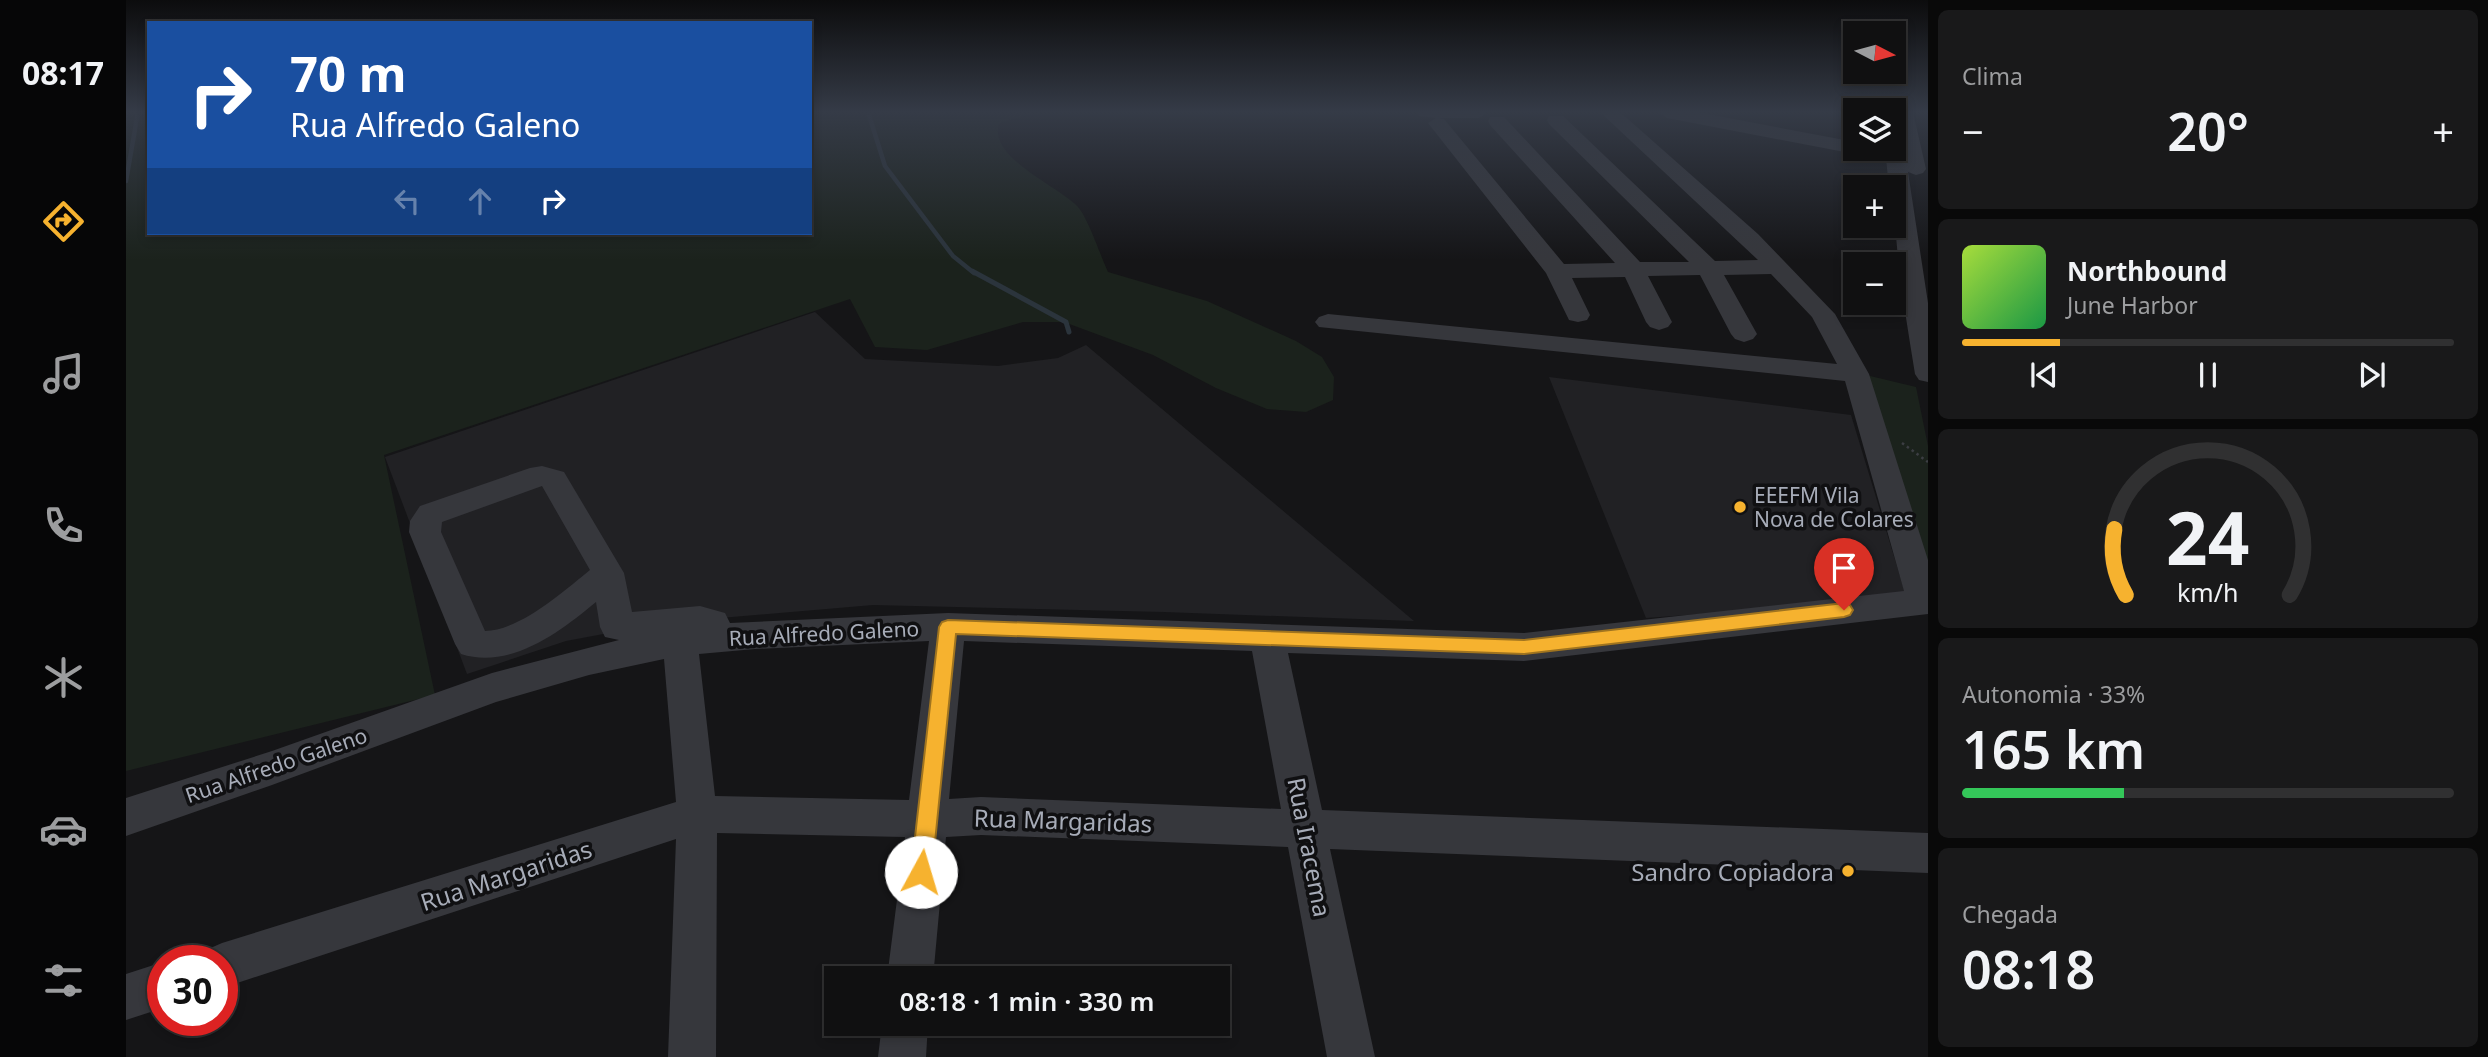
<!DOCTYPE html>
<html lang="pt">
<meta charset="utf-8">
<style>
body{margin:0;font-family:"Noto Sans",sans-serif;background:#19191a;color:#f1f3f6;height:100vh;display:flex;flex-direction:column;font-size:26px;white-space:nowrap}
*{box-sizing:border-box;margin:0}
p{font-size:23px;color:#9c9d9f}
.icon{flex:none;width:38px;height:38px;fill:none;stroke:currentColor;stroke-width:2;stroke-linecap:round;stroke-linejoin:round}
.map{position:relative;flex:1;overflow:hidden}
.drawer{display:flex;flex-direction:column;gap:10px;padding:10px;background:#090909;width:560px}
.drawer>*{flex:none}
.top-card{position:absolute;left:21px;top:21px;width:665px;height:214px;border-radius:0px;box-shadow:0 4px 10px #0003,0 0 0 2px #303031;background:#1a4fa0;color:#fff;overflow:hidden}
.needle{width:46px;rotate:96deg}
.fabs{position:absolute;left:1717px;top:21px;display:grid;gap:14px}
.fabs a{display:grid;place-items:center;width:63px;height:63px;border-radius:0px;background:#101011;box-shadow:0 4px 10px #0003,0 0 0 2px #303031;font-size:35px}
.speed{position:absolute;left:21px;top:945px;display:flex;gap:14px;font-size:35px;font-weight:700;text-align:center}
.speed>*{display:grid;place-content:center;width:91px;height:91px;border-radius:50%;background:#101011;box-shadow:0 4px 10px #0003,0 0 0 2px #303031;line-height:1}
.speed .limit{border:10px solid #d22;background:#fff;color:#111}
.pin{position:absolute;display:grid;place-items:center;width:60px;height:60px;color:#fff;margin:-72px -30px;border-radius:50% 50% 50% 0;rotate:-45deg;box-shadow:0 0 7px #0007}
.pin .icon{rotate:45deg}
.me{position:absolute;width:77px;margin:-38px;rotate:6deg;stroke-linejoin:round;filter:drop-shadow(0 0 5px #0008)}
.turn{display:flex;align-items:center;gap:24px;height:147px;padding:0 28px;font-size:32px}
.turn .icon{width:91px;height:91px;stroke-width:2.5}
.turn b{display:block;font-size:49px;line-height:60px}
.lanes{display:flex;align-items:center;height:66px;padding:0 28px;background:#0003;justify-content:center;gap:35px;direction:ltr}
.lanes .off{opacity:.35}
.big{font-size:52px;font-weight:600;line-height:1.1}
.drawer .tile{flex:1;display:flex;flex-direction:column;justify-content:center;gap:10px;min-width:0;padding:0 24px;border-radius:10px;background:#19191a}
.drawer .dial{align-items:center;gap:0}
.dial svg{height:182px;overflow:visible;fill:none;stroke:#303031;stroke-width:7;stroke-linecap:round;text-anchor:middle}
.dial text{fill:#f1f3f6;stroke:none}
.song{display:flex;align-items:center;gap:21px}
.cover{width:84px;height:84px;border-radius:10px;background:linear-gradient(135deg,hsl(80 70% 55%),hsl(140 70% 35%))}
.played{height:7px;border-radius:4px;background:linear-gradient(90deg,#f6b22f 20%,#303031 20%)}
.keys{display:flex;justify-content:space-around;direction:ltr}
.heat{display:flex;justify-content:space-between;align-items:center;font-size:38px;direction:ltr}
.charge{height:10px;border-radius:5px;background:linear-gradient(90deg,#34c759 33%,#303031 0)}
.trip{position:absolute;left:698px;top:966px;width:406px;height:70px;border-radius:0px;background:#101011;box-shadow:0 4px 10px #0003,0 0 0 2px #303031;font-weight:600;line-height:70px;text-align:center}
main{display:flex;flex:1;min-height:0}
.dock{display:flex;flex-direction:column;width:126px;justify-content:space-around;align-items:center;background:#060607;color:#9c9d9f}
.dock .icon{width:49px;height:49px}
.dock .selected{color:#f6b22f}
.dock b{font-size:32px;color:#f1f3f6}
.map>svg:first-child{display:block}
.built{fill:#212124}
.green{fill:#1b221c}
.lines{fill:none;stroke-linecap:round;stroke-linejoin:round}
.stream-far1{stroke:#2b343c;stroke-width:4.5}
.stream{stroke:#2b343c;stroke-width:5}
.path{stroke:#3c3e43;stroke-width:2.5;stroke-dasharray:2.5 3.5;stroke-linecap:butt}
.minor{fill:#36373c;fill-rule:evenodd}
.route{fill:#f6b22f;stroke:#a0741f;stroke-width:2}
.poi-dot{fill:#f6b22f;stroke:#101012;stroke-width:2.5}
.labels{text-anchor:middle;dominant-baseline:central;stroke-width:7;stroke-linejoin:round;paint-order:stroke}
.poi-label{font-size:21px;fill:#a7acb8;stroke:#101012;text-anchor:start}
.street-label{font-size:21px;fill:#a7acb8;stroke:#101012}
.near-street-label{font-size:24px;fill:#a7acb8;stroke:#101012}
.near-poi-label{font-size:24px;fill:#a7acb8;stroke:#101012;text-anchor:end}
</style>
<main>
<nav class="dock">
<b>08:17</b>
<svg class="icon selected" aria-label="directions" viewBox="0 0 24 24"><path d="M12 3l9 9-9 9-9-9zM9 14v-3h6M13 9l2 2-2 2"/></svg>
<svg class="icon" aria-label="music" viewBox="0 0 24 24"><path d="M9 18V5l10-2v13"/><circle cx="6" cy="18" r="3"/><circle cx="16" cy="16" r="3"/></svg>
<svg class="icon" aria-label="phone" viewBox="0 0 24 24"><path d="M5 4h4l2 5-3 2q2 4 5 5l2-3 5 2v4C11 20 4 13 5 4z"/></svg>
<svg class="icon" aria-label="climate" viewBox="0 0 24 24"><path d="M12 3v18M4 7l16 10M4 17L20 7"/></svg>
<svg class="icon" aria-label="car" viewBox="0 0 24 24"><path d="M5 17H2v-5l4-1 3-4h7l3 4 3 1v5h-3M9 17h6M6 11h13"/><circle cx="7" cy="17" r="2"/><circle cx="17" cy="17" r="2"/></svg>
<svg class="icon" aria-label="filters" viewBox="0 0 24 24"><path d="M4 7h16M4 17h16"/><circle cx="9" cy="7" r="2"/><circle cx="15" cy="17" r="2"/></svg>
</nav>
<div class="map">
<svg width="1802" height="1057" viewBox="0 0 1802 1057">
<rect width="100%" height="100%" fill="#151517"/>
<!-- built -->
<path class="built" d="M689,312L739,359L872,366L932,358L960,345L1288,621L1038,612L747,605L536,623L440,641L341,674L259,457Z
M1423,377L1725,415L1781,599L1520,618Z"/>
<!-- green -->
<path class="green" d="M0,112H23V233H684V112H972C939,113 903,110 873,124C862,158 934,187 952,207C962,218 975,257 982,272L1081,301L1170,341L1196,357L1208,377L1207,400L1180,412L1141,409L1090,388L1027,355L938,322H897L801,350L749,347L724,299L258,455L309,695L0,771Z
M1740,375L1790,387L1802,446V567Z"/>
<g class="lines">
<!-- stream-far1 -->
<path class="stream-far1" d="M742,112L759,166L827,256L848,273
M0,181L12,112"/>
<!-- stream -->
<path class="stream" d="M846,271L940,322L943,332"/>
<!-- path -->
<path class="path" d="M1776,443L1802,462"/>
<!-- minor -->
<path class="minor" d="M1291,112H1362L1353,118H1312L1318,119L1438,264L1489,263L1364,125L1362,121L1364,117H1378L1514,262H1563L1423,124L1421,120L1423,116H1437L1589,261L1632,260L1474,112H1494L1632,234L1709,314L1743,374L1802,560V614L1398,661L1162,653L1196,810L1802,833V873L1204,849L1249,1057H1201L1162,847L855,835L820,837L807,978H761L779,837L591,833L590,1057H542L550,839L96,988V961H76L80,950L96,943L550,802L538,659L463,675L370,702L146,785L0,836V798L146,751L366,673L493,640L479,637L474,627L470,602C434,632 384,670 335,654L329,644L283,532L284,521L294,506L404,468L416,466L438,472L498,573L506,612L574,606L599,613L604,623L822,613L1398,633L1778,591L1719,381L1193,327L1189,322L1193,317L1202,314L1711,364L1686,317L1645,274L1598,275L1631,334L1627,339L1618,342L1609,339L1605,334L1574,275L1522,276L1546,322L1542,327L1533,330L1524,327L1520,322L1499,277L1446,278L1464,315L1461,320L1452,322L1443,320L1420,273L1302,123L1310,118L1293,116ZM416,486L464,570C438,591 393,631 359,631L315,532L316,522ZM803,641L783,800L589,796L573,654L629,649ZM838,641L1126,651L1155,809L855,797L823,799Z
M1532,112H1571L1729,142V149H1738L1729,154L1541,118Z
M1769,112H1787L1800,169L1797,173L1790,175L1782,172L1802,303V382L1793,380L1789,374C1779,312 1768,250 1768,187H1763L1759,149H1768V139L1774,141Z
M37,962V1008L0,1020V974Z
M756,1024H802L800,1057H752Z"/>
</g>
<!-- sky -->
<linearGradient id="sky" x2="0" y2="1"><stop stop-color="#0c0c0d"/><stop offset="0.43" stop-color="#353b47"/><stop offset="1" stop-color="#353b47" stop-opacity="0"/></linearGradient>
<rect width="1802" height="260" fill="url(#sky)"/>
<!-- route -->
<path class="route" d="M1718,603L1724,605L1727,610L1724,615L1718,617L1398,654L830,634L806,872L803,879L795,882L788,879L785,872L813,627L816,622L822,620L1398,640Z"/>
<!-- markers -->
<g class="poi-dot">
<circle cx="1614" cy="507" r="7"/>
<circle cx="1722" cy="871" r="7"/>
</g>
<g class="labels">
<!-- poi labels -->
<g class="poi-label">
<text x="1628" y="495">EEEFM Vila<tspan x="1628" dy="24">Nova de Colares</tspan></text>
</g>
<!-- street labels -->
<g class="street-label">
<text transform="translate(698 633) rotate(-3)">Rua Alfredo Galeno</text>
<text transform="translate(150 765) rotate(-19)">Rua Alfredo Galeno</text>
</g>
<!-- near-street labels -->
<g class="near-street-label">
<text transform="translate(937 820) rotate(2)">Rua Margaridas</text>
<text transform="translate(1184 847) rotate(79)">Rua Iracema</text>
<text transform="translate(380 875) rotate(-18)">Rua Margaridas</text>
</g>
<!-- near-poi labels -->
<g class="near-poi-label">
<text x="1708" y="871">Sandro Copiadora</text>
</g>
</g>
</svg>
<div class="fabs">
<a><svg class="needle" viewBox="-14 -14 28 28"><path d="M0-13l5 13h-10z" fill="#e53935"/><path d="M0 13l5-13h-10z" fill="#9c9d9f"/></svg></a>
<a><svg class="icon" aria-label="layers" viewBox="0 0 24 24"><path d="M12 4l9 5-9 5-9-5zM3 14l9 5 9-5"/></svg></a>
<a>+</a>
<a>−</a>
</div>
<div class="speed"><div class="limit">30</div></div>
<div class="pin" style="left:1718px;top:610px;background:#d93025"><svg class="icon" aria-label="arrive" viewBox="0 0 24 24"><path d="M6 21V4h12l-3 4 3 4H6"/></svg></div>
<svg class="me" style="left:795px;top:872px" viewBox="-20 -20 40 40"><circle r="19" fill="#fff"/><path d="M0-13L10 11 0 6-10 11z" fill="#f6b22f"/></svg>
<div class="trip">08:18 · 1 min · 330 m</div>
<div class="top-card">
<div class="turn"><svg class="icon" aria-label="right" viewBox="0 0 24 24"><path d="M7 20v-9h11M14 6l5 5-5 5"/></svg><div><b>70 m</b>Rua Alfredo Galeno</div></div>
<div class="lanes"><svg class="icon off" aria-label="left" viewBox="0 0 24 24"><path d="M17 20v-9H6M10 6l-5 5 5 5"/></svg><svg class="icon off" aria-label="ahead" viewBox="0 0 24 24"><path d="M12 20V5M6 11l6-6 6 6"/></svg><svg class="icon" aria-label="right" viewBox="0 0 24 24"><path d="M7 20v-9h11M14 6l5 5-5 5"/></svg></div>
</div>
</div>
<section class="drawer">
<div class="tile"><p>Clima</p>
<div class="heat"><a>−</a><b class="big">20°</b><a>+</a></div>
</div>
<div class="tile">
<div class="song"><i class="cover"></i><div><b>Northbound</b><p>June Harbor</p></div></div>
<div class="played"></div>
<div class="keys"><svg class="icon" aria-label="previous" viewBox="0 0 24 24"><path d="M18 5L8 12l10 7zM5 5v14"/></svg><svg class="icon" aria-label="pause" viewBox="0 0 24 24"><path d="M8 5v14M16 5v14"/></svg><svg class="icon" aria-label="next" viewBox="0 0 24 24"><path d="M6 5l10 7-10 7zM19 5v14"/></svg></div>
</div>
<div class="tile dial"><svg viewBox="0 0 100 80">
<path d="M14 69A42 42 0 1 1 86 69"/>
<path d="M14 69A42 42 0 0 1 9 40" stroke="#f6b22f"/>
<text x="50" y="56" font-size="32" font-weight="700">24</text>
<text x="50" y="72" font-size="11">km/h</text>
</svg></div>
<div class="tile"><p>Autonomia · 33%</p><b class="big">165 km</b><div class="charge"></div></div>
<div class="tile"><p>Chegada</p><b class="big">08:18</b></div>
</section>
</main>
